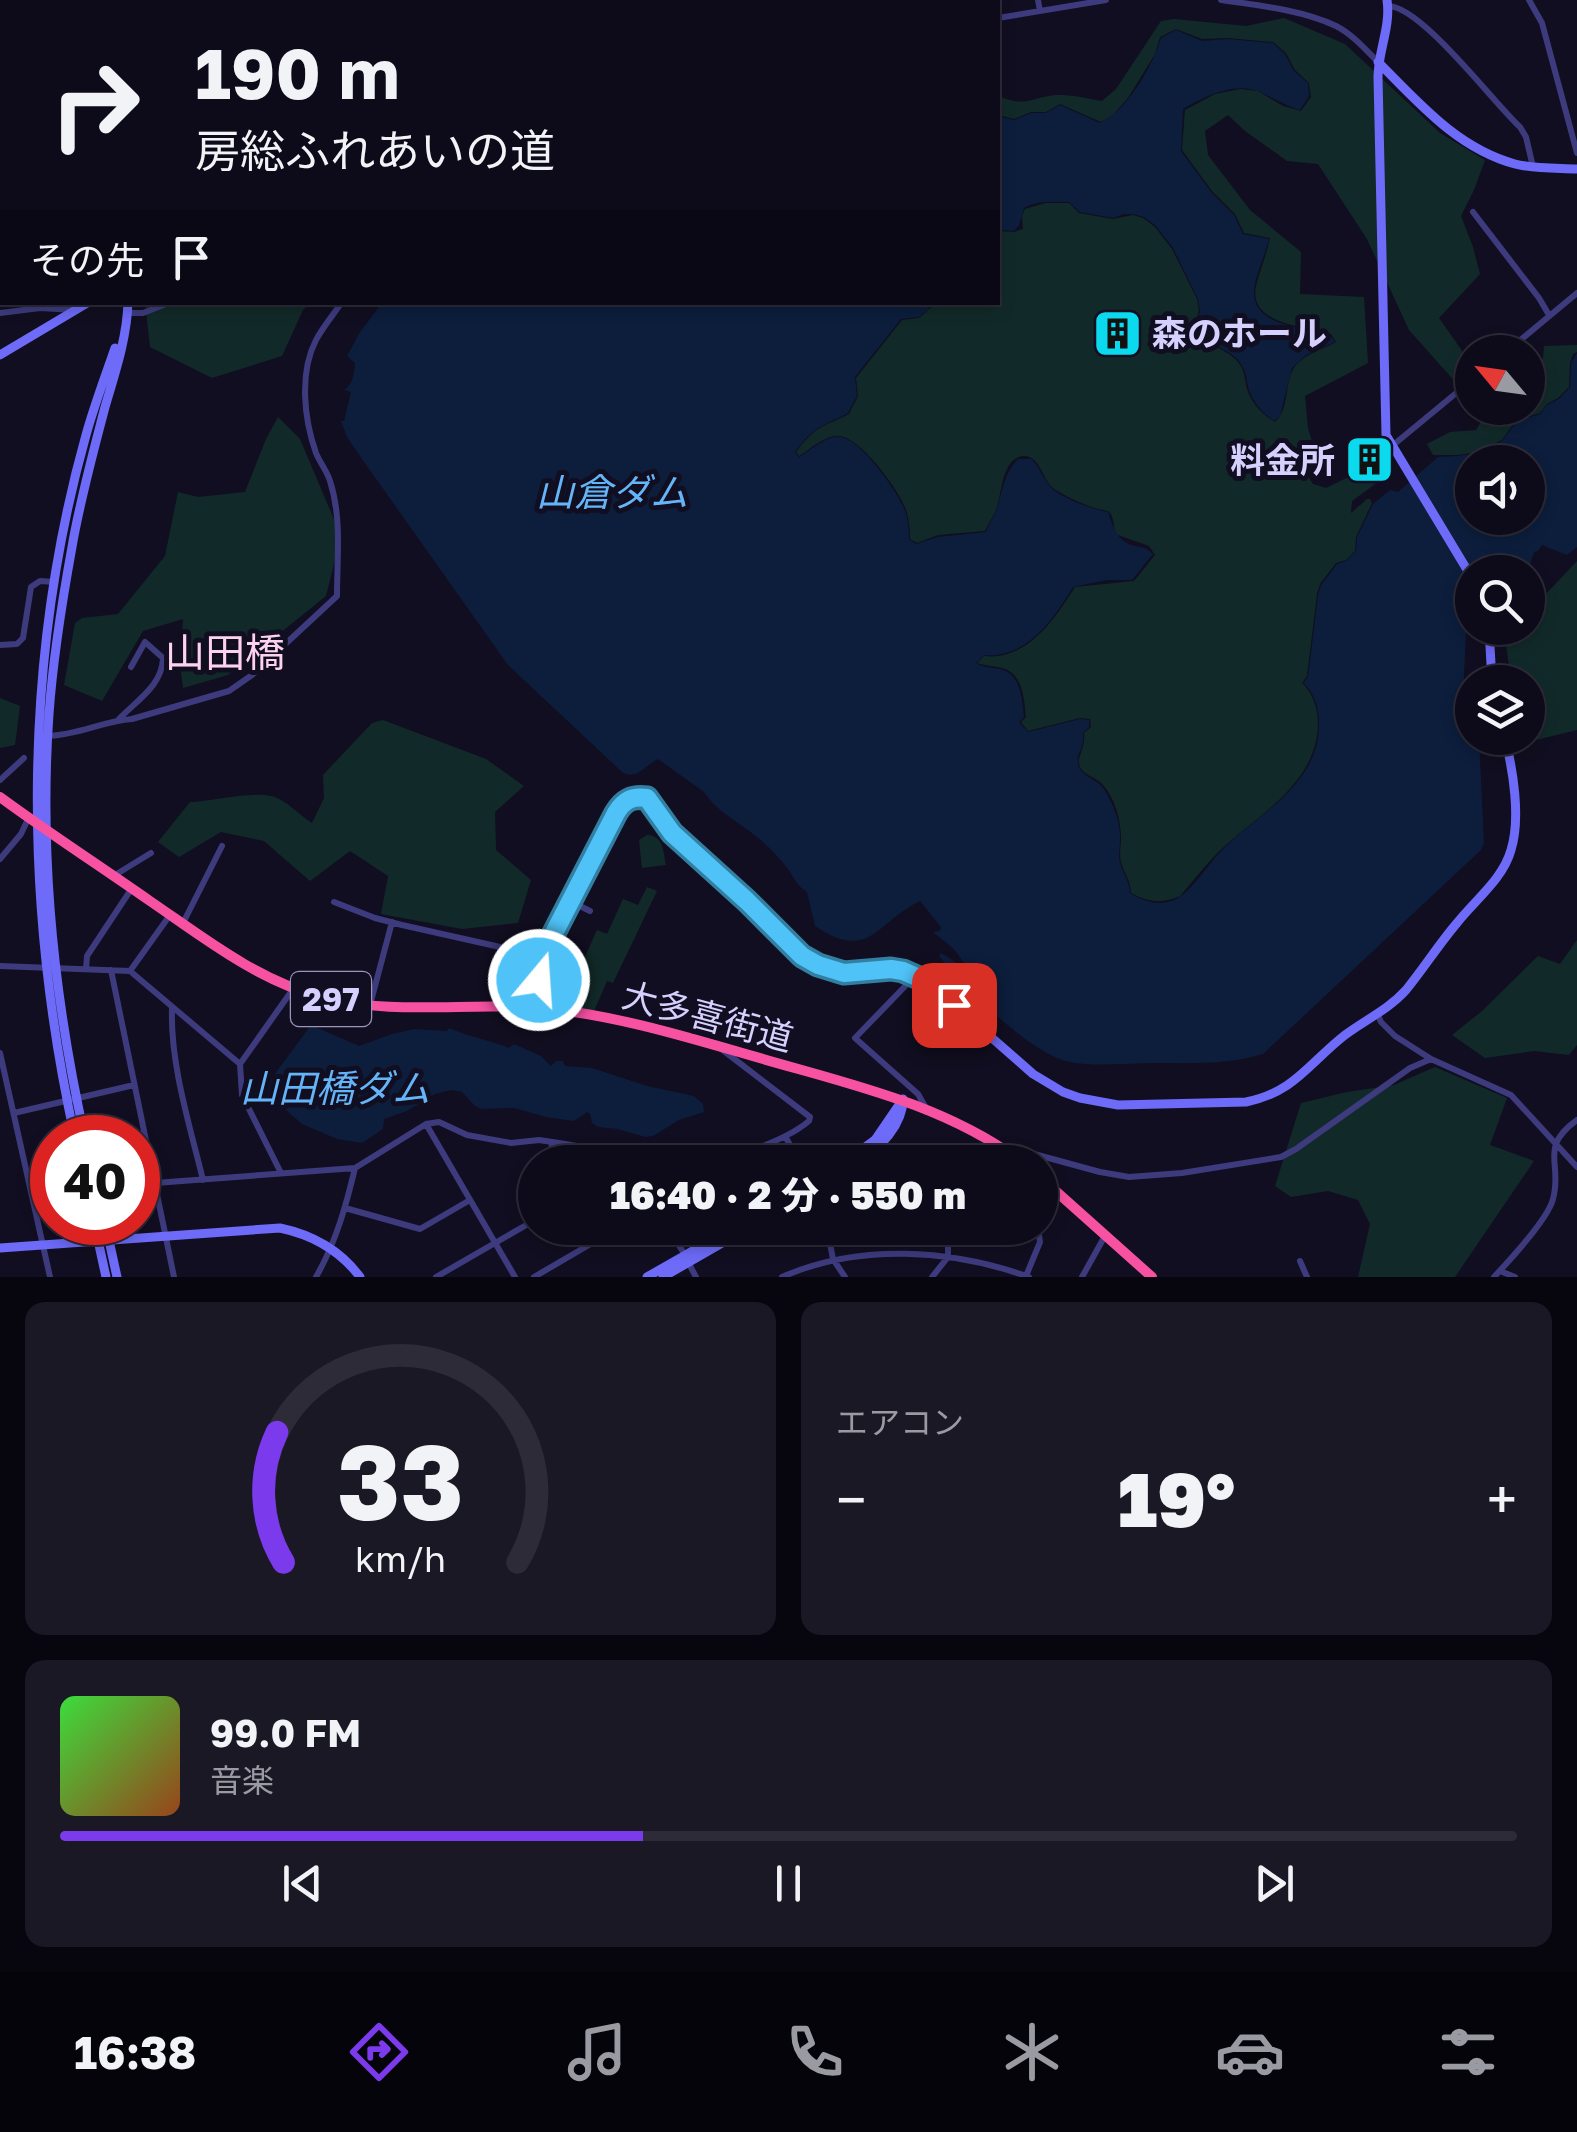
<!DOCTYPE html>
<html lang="ja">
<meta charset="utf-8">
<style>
body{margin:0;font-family:"Golos Text","Noto Sans JP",sans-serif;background:#1b1826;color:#f1f3f6;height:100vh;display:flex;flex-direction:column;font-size:38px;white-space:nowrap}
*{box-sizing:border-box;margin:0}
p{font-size:32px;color:#9a9aa2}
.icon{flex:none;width:55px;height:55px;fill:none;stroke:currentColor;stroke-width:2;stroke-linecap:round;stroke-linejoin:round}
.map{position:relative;height:1277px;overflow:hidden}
.drawer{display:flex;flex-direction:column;gap:25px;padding:25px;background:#07060e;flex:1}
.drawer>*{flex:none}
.guide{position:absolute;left:0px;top:0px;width:1000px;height:305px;box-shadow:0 5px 15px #0003,0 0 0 2px #2d2b38;background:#0d0a19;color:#f1f3f6;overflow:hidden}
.needle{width:65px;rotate:299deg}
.tools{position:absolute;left:1455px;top:335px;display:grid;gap:20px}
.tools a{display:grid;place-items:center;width:90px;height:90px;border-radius:50%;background:#0d0a19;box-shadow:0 5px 15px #0003,0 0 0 2px #2d2b38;font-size:50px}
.speed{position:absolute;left:30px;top:1115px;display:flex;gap:20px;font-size:50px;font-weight:700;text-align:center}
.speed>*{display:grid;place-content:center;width:130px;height:130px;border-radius:50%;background:#0d0a19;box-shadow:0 5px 15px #0003,0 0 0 2px #2d2b38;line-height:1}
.speed .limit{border:15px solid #d22;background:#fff;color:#111}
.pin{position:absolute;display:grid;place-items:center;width:85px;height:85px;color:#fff;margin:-42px;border-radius:20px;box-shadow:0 5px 15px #0006}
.me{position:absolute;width:110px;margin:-55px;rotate:18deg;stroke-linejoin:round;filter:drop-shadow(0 0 8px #0008)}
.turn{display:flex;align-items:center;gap:35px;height:210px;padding:0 30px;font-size:45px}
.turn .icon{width:130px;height:130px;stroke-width:2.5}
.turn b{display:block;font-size:70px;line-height:85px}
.then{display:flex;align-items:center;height:95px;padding:0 30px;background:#0003;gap:20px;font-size:38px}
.big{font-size:75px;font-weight:800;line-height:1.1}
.drawer .widget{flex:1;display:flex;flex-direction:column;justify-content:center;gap:15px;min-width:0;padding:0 35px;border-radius:20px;background:#1b1826}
.drawer .dial{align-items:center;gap:0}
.dial svg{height:260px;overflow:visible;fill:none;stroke:#2d2b38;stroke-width:7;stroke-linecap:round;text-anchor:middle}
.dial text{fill:#f1f3f6;stroke:none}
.song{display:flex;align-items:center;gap:30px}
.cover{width:120px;height:120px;border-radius:15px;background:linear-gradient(135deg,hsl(120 70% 55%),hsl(20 70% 35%))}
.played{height:10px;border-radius:5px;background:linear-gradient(90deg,#7c3aed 40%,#2d2b38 40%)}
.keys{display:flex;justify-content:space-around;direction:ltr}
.heat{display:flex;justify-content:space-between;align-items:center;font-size:55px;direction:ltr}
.drawer .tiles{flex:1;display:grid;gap:25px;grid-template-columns:1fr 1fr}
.widget:last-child{grid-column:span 2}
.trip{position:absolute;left:518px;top:1145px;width:540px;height:100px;border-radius:50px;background:#0d0a19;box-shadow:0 5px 15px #0003,0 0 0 2px #2d2b38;font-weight:800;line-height:100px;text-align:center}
.tab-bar{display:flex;height:160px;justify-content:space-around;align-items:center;background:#05040a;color:#9a9aa2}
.tab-bar .icon{width:70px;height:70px}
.tab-bar .selected{color:#7c3aed}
.tab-bar b{font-size:45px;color:#f1f3f6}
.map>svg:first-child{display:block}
.green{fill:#112a29}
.water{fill:#0c1e3c;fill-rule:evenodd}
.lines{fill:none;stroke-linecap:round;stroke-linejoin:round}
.street{stroke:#3d3b7e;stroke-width:6}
.secondary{stroke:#6d6bf8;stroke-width:9}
.highway{stroke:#f751a2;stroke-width:10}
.route-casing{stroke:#337fa1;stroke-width:25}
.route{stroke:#4fc3f7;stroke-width:18}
.labels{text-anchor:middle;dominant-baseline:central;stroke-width:10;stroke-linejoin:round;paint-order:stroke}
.shield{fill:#110e21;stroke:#9a96bb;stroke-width:2.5}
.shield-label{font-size:32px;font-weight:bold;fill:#d5d0fd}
.poi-label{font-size:35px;font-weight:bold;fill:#d5d0fd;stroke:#110e21;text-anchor:start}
.street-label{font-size:35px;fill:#d5d0fd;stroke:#110e21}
.water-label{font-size:38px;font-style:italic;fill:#63b5f8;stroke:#110e21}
.quarter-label{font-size:40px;fill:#fdd2ee;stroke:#110e21}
</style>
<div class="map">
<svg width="1577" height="1277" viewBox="0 0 1577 1277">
<rect width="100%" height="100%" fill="#110e21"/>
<!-- green -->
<path class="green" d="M0,0H359L361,2H2V171H0Z
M1284,18L1345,44L1440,133L1485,160L1474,190L1461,216L1473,247L1480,274L1439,318L1472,365V372L1458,385L1409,330L1367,239L1318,164L1287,161L1245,131L1228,115L1205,131L1208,155L1250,210L1301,252L1300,294L1364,297L1368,363L1305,396L1308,428L1313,445L1300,463L1313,484L1326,488L1385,459L1393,471L1352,501L1351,513L1367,499H1370L1372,503L1356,537L1355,551L1346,560L1336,563L1320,584L1317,594L1307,676L1302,683C1313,693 1318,709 1318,724C1317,780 1265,811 1227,844C1210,859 1195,879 1180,896C1162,904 1148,902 1131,893C1131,881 1124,873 1121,862C1119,855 1121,846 1121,838C1121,821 1115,798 1103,785C1097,777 1081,775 1079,764C1077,757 1086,747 1084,733L1091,727L1090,719L1080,718L1028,731L1021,722L1026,717C1024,699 1023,673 1002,668C993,666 986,666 977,663L984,656C1027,661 1055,619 1075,587L1134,581L1155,555L1149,546L1115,534C1114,528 1114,516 1109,512C1107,510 1097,509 1095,508C1084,505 1061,494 1053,488C1042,479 1040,454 1022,456C1001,460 1002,495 996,510C993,517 988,524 985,531L938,535L917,543L910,539C910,528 909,518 905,507C897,488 857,431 834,436C822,438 809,450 799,456L796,452C816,425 822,428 849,414L858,396L856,378L902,320L919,318L936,303L998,302V231L1014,232L1023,229L1022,216L1025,209L1046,203H1069L1079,213L1113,219L1133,215L1143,218L1155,227L1172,249L1197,299L1199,310L1195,327C1204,346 1225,347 1238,362C1246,372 1244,381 1248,392C1253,405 1263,415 1275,422C1290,408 1284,384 1294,368C1304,353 1323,350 1336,342L1331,334C1306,326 1248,325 1256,286C1260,270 1267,254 1270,238L1244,233L1235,214L1212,191L1182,150L1185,110L1215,94L1240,89L1258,91L1283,106L1301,111L1311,97L1309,83L1295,70L1286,53L1273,42L1228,38L1202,39L1176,29L1160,37L1155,54L1128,98L1112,116L1101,122L1060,104L1046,112H1031L1014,119L998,115V96C1029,109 1033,95 1061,95C1074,95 1089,99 1102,101L1116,89L1161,21L1174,19L1246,26Z
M145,303H311L303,310L282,356L212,378L150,347Z
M1577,345V352L1573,354L1570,363L1569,387L1558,398L1547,404L1540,413L1516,420L1502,440L1477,452L1458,455H1433L1427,444L1450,432L1476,430L1485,415V408H1528V376L1543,358L1544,346Z
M278,417L300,439L341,536L326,596L228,675L183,688L180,665L183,619L143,631L102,701L64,685L75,623L82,618L118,614L165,556L178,492L198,497L245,492L266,439Z
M1577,561V730L1536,740L1528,730V682H1511L1505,636L1514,628H1528V613Z
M0,698L20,706L15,745L0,748Z
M383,720L486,759L524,786L495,812L496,850L531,880L518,923L462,929L381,914L388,876L350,851L310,881L264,841L221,832L179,857L158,842L190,802C213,802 260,788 279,799C291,805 301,816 312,823L324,798L323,775L372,723Z
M647,835C664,836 663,851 666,865L642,868L639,840Z
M647,887L657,891L613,983L607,981L594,1011L563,1006L597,930L607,934L623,899L638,905Z
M1577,940V1045L1569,1055L1534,1051L1485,1058L1452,1035L1482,1011L1538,956L1560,964Z
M1435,1067L1507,1098L1490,1145L1534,1161L1455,1277H1358L1370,1224L1358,1200L1328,1191L1291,1197L1275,1186L1301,1103L1347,1092L1394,1085Z"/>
<!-- water -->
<path class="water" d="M1176,30L1202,41L1228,39L1273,43L1285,54L1294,71L1308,83L1309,96L1300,110C1286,106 1276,99 1262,93C1237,80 1205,96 1183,109L1181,151L1211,192L1234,215L1243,234L1269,239C1266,254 1254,277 1254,292C1254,328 1306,327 1330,335L1335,342L1306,355L1292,368L1280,416L1274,421C1264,414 1253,403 1249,390C1246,379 1247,372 1239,361C1226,346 1205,345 1196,327L1200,311L1198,299L1173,248L1156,226L1144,217L1133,214H1124L1113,218L1080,212L1069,202C1054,202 1037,200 1024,208L1019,225L1014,231L998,230V116L1014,120L1031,113H1046L1060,105L1100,123C1127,111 1153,65 1161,38Z
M382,303H935L919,317L901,319L855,377L857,396L848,413C822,427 814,426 795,452L799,457C809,451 823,439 834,437C856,431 896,490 904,508C908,518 909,528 909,539L916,544L938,537L986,532C989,524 995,515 997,508C1003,490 1004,473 1018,459H1031C1040,467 1042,477 1050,486C1060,498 1092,509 1108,512C1113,526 1116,539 1131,545C1142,548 1145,546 1153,554L1132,580H1107L1073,587C1054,619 1026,659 984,655L976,663C984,668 990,667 1000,669C1021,674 1022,699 1024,717L1019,722L1028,732L1080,719L1089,720V727L1083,733C1085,749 1076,752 1078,763C1079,776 1098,779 1104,789C1114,805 1121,823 1120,841C1120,846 1119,851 1119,857C1120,870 1130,880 1130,893C1145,902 1158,906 1174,900C1191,893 1209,863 1223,849C1261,812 1319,784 1319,724C1319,709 1315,693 1303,683L1308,677L1318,595L1321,585L1337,564L1346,561L1356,551L1357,537L1373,504L1390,490L1398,492L1438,457L1458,456L1477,453L1502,441L1517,421L1540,414L1547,405L1559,399L1570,387L1571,363L1577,353V547L1567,555L1542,545L1538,551L1534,552L1530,565L1521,572H1507L1504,570L1496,572H1472V577L1463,582L1468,589L1462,719L1466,727L1472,731V738H1479L1484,843L1481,850L1263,1054C1227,1065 1192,1063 1155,1063C1128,1063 1097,1067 1070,1062C1030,1054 965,988 939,956L941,953L962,966L964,963L954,949L933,932L940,931L941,927L920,901C876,922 870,963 815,926L807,892C794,883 796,879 787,868C778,856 765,843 753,834C736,820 716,811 704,792L658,759C646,765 636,781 622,772L508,665L362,459L347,437L341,421H344L351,392L344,390C353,385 354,373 355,363L347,356L360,332ZM1472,462H1528V518H1472Z
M311,1025L359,1046L392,1034L415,1029L447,1031L449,1028C469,1037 490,1040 509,1048L514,1044L541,1056L551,1066L556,1061H563L565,1066L592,1068L647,1086L694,1096L703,1104L704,1112L679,1120L653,1136L645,1137L618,1129L598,1127L592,1123L590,1114L587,1112L574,1121L546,1117L514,1108L481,1109L475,1106L462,1092L451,1090L435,1094L407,1111L384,1119L383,1129L362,1143L337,1139L302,1124L263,1090Z"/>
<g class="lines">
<!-- street -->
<path class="street" d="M403,0L405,2
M483,0L486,2
M621,0L623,2
M1038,0L1040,11
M1221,0C1256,5 1303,10 1336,26C1352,34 1365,49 1378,62
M1529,0L1542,23L1577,153
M662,2H694
M1388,6C1421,6 1493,102 1520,127L1526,137L1533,167
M998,18L1106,0
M0,196L2,199
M1473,212L1539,298L1549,315
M0,313L40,308L75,310
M128,313H143L171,302
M1506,352L1577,293
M1392,446L1472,380
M0,645L17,644L23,638L31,587L40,581L55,582
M119,719C137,700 162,686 163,658L145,642L131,667
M48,736C78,735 103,721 132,719L229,691L252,675L337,596C337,557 342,518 330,481C327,471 320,463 316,453C304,419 299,373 316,340C323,327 333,315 342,302
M0,780L24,758
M0,859L21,834L29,817
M115,875L151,853
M570,901L590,911
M334,902L375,918L402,925L500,947L546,950
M183,923L222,846
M0,966L130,971L240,1064
M86,969L87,956L132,888
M111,970L174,1277
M130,971L170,915
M914,977L855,1038L918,1094L926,1108
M370,1005L392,922
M172,1008C170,1064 190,1126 203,1180
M1377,1013L1381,1022L1395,1036L1431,1059L1511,1095L1577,1167
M720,1048L810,1117L809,1121C785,1141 755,1147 728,1162
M0,1053L50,1277
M14,1113L134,1085
M426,1124L515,1277
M786,1138L800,1162
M1010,1153L1023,1151L1100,1172L1129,1177L1182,1173L1281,1157L1296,1149L1410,1068L1431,1059
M550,1162L552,1142
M646,1162L739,1153
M281,1173L242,1095L240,1064L293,989
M155,1183L355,1168L426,1124L439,1122L467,1135L511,1143L539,1140L559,1143L611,1152L630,1162
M345,1208L420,1229L470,1200
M668,1228L685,1255
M827,1228L833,1259L845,1277
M1300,1261L1307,1277
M688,1262L696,1277
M1500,1271L1515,1277
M1026,1276L1040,1242L1039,1235L1027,1228
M316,1277C336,1242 346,1206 355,1168
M436,1277L535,1220
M534,1277L618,1228
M782,1277C859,1243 951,1249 1029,1277
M932,1277L948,1257V1228
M1082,1277L1106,1234
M1494,1277C1509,1261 1548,1219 1553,1199C1563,1163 1538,1148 1577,1120"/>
<!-- secondary -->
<path class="secondary" d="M1387,0C1391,27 1378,51 1378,77L1386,435L1472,578
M598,2L602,0
M1378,62C1419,103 1457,148 1515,164C1534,169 1557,168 1577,169
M0,355L89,302
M1489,628L1492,682
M535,1008L542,964L549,942L623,802L637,797L647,798L672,833L747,901L802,956L818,965L844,973L891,969L903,971L928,982L1033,1074L1063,1092L1080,1098L1118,1105L1246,1102C1295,1092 1309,1063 1345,1035C1365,1020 1389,1009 1406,990C1424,968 1439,944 1457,923C1475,900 1503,879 1511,850C1521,818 1513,770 1505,738
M75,1138C24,907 22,663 86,435C94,406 105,377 115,348
M85,1138C54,999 39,856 49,714C53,658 62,602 72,547C80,500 93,453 105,407C115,373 127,338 128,302
M845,1162L875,1140L903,1099
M859,1162C880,1148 903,1125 903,1099
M94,1222L106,1277
M105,1222L117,1277
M0,1248L280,1228C313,1235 340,1250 360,1277
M647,1277L733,1228
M663,1277L748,1228"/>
<!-- highway -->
<path class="highway" d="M0,797C49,833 100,866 150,901C204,938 257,980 321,997C394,1016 467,1002 541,1008C617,1015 690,1038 763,1059C853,1085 945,1105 1022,1162
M1040,1177L1152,1277"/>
</g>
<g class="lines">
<defs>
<path id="route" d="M539,980L542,964L554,933L616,813C624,800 632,796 647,798L672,833L747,901L802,956L818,965L844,973L891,969L903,971L928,982L954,1005"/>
</defs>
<!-- route casing -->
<use href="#route" class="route-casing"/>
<!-- route -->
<use href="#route" class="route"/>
</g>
<!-- icons -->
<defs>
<symbol id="building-square" viewBox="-11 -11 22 22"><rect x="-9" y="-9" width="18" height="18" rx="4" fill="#0bdaee" stroke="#110e21"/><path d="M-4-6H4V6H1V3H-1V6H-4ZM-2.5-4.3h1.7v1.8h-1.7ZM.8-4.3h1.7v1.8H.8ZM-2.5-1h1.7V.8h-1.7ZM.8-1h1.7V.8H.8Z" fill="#111"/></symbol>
</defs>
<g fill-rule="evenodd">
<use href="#building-square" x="1090" y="306" width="55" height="55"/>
<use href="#building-square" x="1342" y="432" width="55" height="55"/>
</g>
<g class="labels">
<!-- shield labels -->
<rect class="shield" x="291" y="972" width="80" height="54" rx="8"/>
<g class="shield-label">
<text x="331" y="999">297</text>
</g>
<!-- poi labels -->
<g class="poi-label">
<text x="1152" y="333">森のホール</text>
<text x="1335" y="460" text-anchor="end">料金所</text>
</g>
<!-- street labels -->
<g class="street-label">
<text transform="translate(708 1016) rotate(15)">大多喜街道</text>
</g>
<!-- water labels -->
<g class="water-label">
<text x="612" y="491">山倉ダム</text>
<text x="335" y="1087">山田橋ダム</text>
</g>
<!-- quarter labels -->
<g class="quarter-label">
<text x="225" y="652">山田橋</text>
</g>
</g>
</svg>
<div class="tools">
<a><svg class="needle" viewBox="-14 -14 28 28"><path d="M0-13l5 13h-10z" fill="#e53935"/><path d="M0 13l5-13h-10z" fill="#9a9aa2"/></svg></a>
<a><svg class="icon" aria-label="sound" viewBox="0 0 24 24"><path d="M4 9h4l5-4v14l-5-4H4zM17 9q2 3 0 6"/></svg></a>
<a><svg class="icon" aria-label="search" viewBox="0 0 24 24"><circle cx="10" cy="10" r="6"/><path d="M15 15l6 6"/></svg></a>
<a><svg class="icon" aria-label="layers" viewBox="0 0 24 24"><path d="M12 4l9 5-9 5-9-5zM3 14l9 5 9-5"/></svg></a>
</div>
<div class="speed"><div class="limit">40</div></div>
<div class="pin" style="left:954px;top:1005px;background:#d93025"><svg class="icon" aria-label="arrive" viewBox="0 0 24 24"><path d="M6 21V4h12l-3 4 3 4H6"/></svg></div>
<svg class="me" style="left:539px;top:980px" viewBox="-20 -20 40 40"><circle r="17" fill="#4fc3f7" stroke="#fff" stroke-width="3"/><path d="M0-11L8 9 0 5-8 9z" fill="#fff"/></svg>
<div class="trip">16:40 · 2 分 · 550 m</div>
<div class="guide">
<div class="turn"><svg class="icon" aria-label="right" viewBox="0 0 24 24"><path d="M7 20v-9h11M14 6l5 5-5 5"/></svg><div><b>190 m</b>房総ふれあいの道</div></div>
<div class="then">その先<svg class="icon" aria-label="arrive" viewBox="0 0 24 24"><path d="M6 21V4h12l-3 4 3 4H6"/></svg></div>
</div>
</div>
<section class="drawer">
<div class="tiles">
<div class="widget dial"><svg viewBox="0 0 100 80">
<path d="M14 69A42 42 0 1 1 86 69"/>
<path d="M14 69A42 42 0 0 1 12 29" stroke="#7c3aed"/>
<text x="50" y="56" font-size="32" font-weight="700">33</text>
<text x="50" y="72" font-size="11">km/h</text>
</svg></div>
<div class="widget"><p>エアコン</p>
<div class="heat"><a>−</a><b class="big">19°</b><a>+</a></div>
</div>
<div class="widget">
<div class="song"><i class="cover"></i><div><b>99.0 FM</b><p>音楽</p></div></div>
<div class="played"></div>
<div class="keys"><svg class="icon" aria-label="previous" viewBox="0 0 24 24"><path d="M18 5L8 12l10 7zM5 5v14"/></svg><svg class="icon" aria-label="pause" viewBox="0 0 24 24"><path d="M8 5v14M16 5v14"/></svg><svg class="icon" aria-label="next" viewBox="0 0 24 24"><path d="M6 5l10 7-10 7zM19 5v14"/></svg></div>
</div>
</div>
</section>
<nav class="tab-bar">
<b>16:38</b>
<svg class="icon selected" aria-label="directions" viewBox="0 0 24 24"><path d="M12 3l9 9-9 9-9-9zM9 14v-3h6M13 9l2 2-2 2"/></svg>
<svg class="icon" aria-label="music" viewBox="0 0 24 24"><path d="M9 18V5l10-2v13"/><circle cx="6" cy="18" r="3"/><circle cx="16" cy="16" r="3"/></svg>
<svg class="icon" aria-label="phone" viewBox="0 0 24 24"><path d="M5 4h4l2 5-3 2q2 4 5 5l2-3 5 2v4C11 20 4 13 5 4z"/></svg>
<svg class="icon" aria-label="climate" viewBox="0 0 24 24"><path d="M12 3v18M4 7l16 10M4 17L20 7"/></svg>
<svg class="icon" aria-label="car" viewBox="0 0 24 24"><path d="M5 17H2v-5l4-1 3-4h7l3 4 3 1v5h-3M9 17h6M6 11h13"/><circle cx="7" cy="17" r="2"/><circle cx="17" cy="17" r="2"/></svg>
<svg class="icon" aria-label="filters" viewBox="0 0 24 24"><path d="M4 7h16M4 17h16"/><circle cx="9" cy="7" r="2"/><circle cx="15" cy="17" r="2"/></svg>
</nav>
